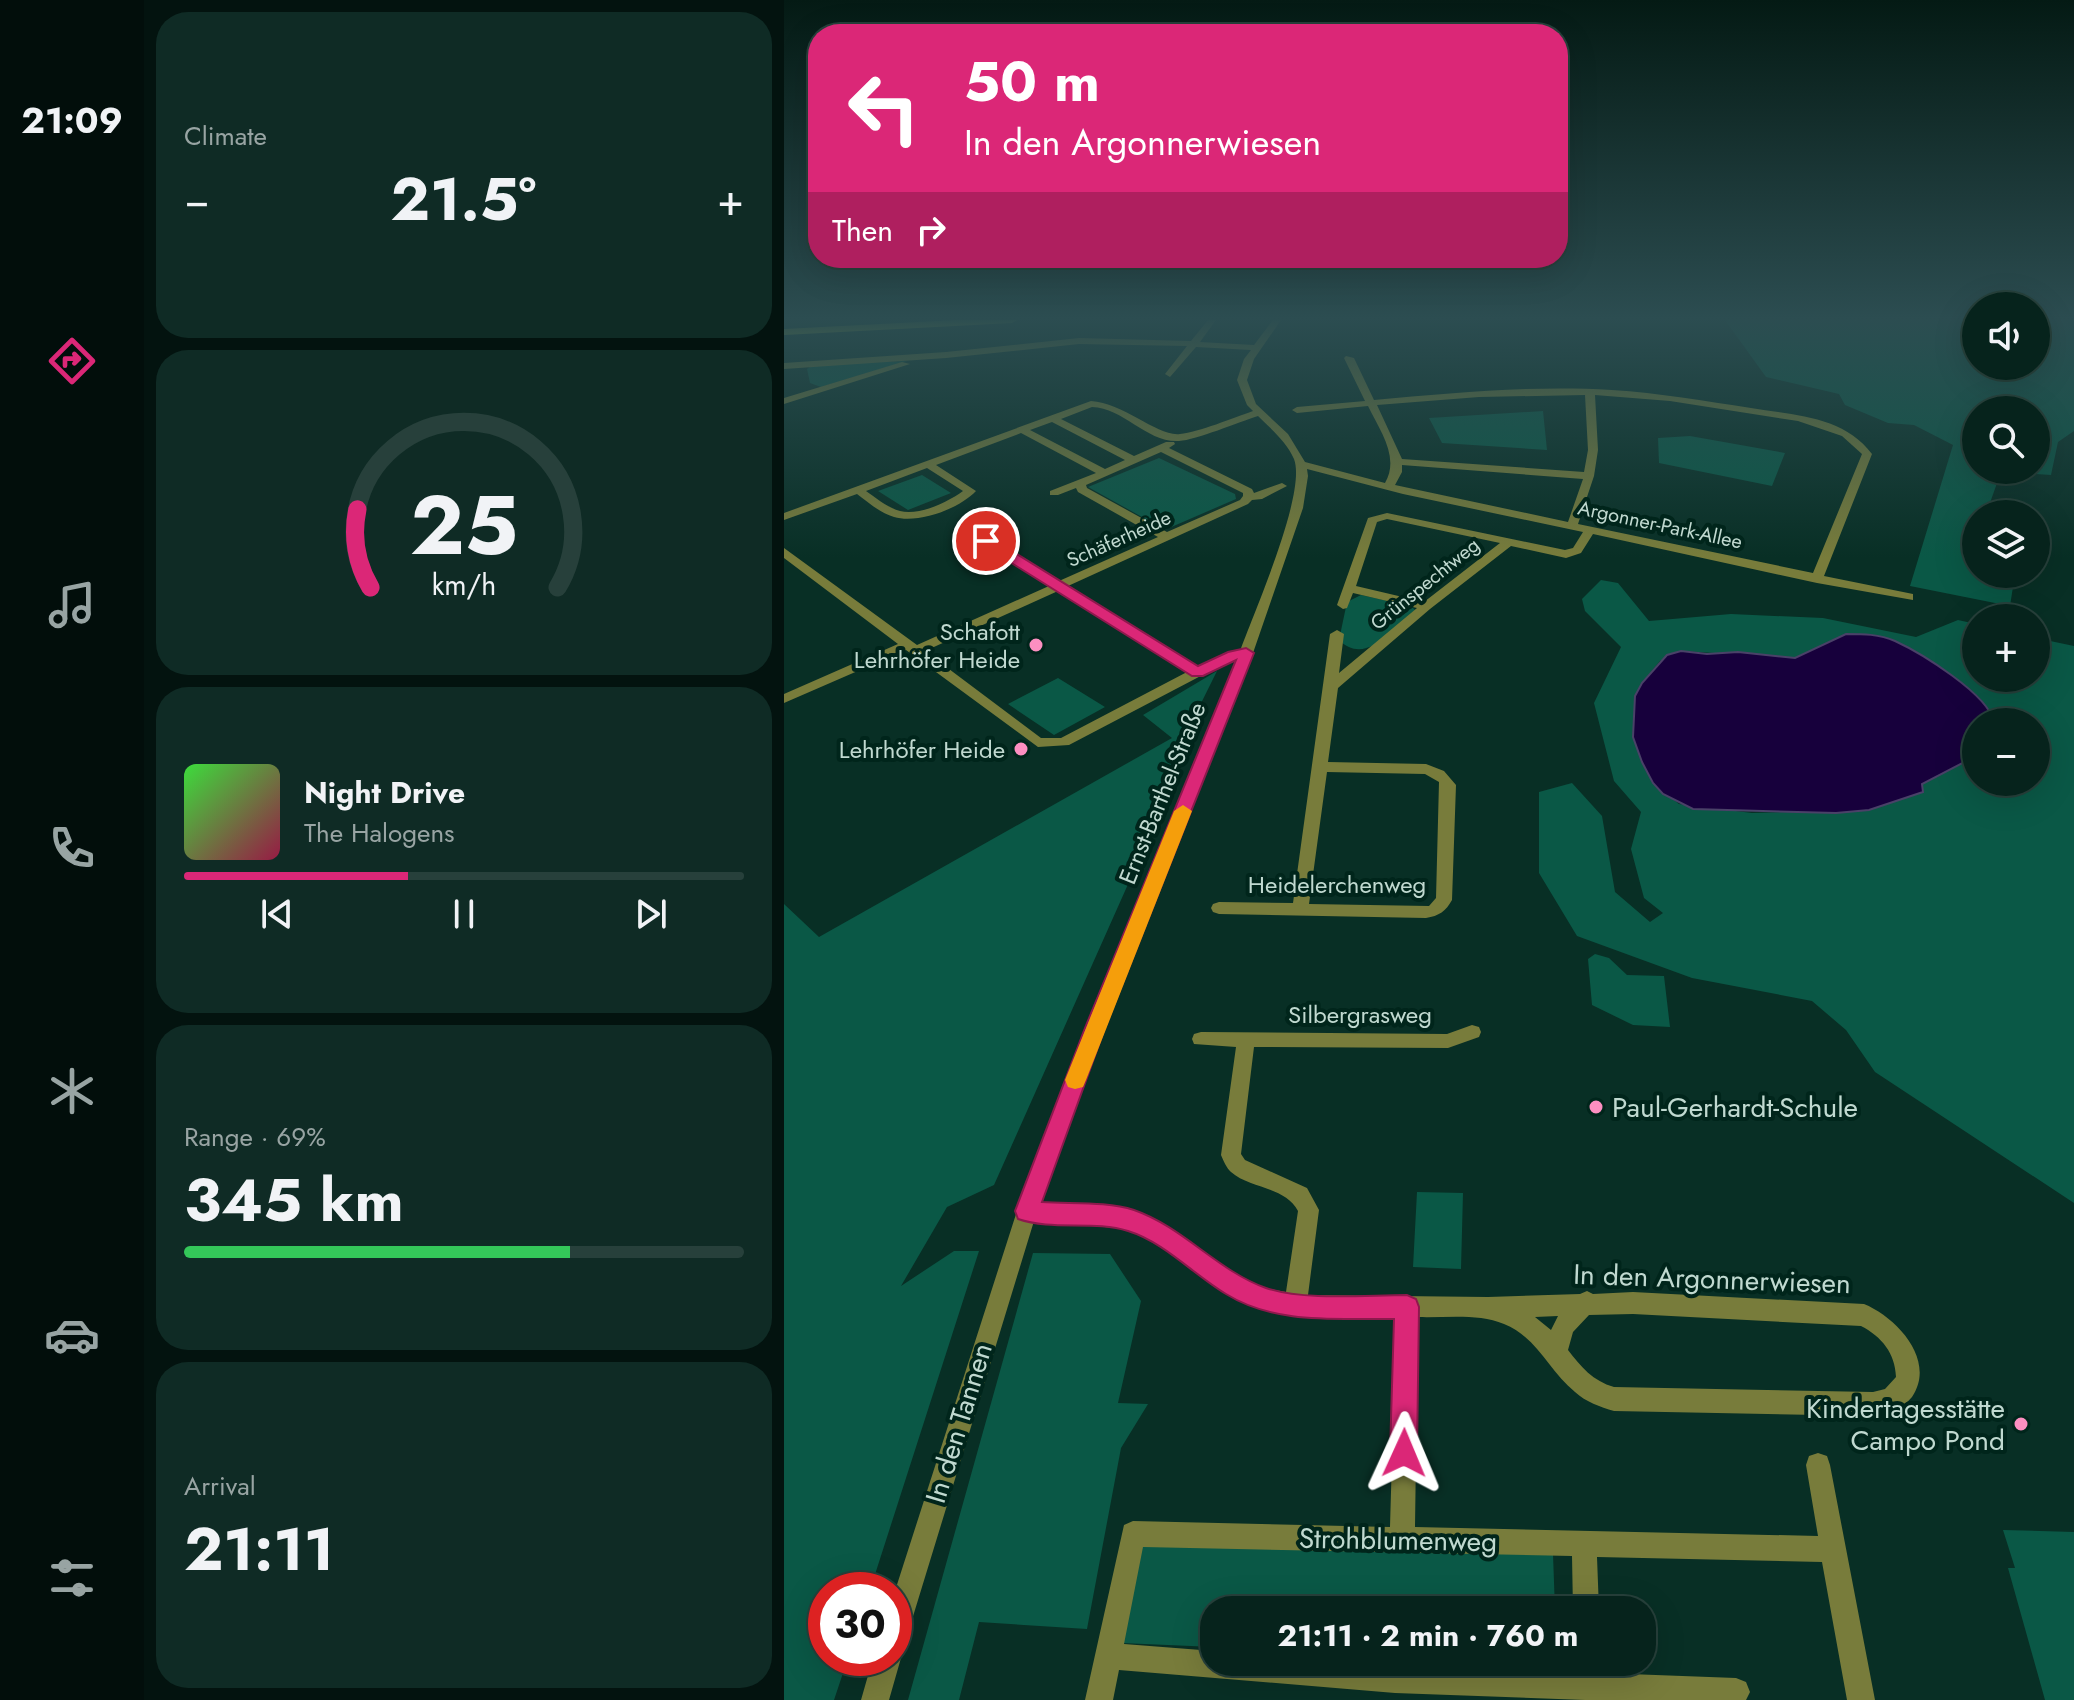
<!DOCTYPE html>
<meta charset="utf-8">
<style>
body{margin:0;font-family:Jost,sans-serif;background:#0f2b25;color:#f1f3f6;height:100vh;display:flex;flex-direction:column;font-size:30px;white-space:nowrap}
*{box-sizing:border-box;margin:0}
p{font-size:26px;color:#98a4a3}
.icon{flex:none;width:44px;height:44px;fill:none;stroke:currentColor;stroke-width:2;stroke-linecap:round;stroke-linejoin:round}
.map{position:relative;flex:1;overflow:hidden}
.sheet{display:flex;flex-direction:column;gap:12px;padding:12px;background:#03130f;width:640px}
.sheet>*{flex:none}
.top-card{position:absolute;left:24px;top:24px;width:760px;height:244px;border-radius:32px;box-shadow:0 8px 32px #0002,0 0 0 2px #27403b;background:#db2777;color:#fff;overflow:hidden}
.fabs{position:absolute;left:1178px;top:292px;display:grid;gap:16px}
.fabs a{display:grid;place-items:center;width:88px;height:88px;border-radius:50%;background:#06231c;box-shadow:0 8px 32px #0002,0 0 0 2px #27403b;font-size:40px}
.speed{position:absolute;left:24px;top:1572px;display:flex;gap:16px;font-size:40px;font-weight:700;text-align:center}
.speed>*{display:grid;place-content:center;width:104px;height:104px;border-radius:50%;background:#06231c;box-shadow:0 8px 32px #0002,0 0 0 2px #27403b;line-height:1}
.speed .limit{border:12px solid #d22;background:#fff;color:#111}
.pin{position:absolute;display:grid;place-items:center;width:68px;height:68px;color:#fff;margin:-34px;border:4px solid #fff;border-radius:50%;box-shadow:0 2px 8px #0007}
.me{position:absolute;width:88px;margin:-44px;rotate:1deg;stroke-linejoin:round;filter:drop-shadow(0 0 6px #0008)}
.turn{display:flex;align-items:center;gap:28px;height:168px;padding:0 24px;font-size:36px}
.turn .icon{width:104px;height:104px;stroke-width:2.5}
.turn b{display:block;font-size:56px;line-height:68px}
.then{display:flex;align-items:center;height:76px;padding:0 24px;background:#0003;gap:16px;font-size:30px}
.big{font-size:60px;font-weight:700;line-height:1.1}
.sheet .widget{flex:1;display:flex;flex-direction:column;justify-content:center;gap:12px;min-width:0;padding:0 28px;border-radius:32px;background:#0f2b25}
.sheet .dial{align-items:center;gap:0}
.dial svg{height:208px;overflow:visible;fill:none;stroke:#27403b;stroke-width:7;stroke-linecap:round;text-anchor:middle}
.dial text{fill:#f1f3f6;stroke:none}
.song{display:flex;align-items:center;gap:24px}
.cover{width:96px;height:96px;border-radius:12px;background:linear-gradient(135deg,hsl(120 70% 55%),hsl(340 70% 35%))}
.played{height:8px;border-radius:4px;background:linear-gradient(90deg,#db2777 40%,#27403b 40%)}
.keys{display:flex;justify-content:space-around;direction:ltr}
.heat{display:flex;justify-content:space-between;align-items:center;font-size:44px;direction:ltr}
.charge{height:12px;border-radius:6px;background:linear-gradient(90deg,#34c759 69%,#27403b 0)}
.trip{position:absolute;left:416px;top:1596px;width:456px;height:80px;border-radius:32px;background:#06231c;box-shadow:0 8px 32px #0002,0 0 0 2px #27403b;font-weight:700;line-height:80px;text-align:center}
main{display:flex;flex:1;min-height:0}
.tab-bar{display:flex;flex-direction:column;width:144px;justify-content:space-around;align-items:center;background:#020e0b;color:#98a4a3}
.tab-bar .icon{width:56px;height:56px}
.tab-bar .current{color:#db2777}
.tab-bar b{font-size:36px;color:#f1f3f6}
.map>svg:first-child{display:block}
.green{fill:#0a5846;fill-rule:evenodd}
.water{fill:#17003c;stroke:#4a4168;stroke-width:2}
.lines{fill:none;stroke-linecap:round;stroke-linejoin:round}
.minor{fill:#787c3b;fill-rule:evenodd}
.major{fill:#cad037;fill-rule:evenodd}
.route{fill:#db2777;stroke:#8e194d;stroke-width:2}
.slow{fill:#f59e0b}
.poi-dot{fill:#fc8fc1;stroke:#00251b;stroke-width:3}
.labels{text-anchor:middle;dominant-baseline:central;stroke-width:8;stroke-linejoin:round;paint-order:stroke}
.far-street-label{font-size:20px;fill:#c0d9d0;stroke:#00251b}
.poi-label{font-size:24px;fill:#c0d9d0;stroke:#00251b;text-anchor:end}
.street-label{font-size:24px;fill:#c0d9d0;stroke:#00251b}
.near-poi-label{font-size:28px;fill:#c0d9d0;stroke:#00251b;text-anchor:start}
.near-street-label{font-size:28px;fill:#c0d9d0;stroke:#00251b}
</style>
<main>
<nav class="tab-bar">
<b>21:09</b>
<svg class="icon current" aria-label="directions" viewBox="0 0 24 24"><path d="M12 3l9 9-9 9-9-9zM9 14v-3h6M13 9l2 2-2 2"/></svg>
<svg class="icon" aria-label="music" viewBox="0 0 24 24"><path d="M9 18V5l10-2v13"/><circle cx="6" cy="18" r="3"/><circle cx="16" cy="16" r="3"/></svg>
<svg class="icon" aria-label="phone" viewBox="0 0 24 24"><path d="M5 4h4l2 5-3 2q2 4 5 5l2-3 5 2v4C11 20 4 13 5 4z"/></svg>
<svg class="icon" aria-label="climate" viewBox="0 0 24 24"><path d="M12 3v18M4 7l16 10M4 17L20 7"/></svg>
<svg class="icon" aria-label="car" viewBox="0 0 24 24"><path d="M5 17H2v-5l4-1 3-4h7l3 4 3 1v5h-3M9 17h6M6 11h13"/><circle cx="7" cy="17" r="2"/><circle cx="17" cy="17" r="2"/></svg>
<svg class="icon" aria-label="filters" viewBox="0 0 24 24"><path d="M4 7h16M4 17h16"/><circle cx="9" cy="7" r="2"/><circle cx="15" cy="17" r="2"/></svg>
</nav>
<section class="sheet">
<div class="widget"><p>Climate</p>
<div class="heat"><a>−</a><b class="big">21.5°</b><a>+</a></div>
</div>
<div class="widget dial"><svg viewBox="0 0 100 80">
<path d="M14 69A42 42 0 1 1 86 69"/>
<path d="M14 69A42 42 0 0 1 9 39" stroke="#db2777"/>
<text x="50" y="56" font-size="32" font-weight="700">25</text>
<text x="50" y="72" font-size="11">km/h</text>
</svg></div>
<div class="widget">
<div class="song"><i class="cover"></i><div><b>Night Drive</b><p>The Halogens</p></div></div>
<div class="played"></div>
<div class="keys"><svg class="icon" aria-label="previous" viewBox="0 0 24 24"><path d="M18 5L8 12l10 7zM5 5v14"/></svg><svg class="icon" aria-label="pause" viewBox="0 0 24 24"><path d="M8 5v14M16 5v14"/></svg><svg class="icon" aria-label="next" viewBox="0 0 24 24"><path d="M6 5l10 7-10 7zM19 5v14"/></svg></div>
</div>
<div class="widget"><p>Range · 69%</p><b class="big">345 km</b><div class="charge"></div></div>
<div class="widget"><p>Arrival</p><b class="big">21:11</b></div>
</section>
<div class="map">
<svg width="1290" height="1700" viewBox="0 0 1290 1700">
<rect width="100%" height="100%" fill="#082f25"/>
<!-- green -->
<path class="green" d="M941,320H1192V366H1252V320H1290V431L1274,442L1267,475L1217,472L1202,514H1192V574H1231L1226,606L1126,586L1169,445L1130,425L1104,423L1061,405L1055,394L982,377ZM1192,410H1252V470H1192Z
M123,361L37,387L26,383L23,369L29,365Z
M759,411L763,450L658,443L645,418Z
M906,436L1001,453L988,486L875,463L874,438Z
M375,458L451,494L452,499L385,528L376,527L304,487Z
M138,475L167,493L124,510L94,491Z
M817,580L834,583L865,621L947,614L1039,618L1132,637L1174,620L1192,624V678H1252V638L1290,646V1203L1091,1072L1062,1030L1028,1001L908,978L793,936L755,873V792L788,783L818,816L831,892L866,922L879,913L860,898L847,849L857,812L830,781L810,703L837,647L801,611L798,599ZM1062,634H1083L1185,690L1208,714L1210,722H1252V782H1192V756L1138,784V792L1085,810L968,813L895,804L869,783L858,762L849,737L858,683L876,661L897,651L1011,658Z
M577,595L627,606L631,610C610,628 582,667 555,640L563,602Z
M433,671L375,788L382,799L210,1185L163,1207L117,1286L170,1251H195L86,1590H42V1658H64L50,1700H0V904L35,937L388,738L359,715Z
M274,678L321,707L270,735L224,704Z
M811,954L825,958L843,975L880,976L886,1027L849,1025L808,1005L804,959Z
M633,1192L679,1193L677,1269L629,1267Z
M249,1253L326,1254L357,1301L334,1403L364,1404L337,1448L303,1629L195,1622L175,1700H124Z
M1219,1530L1290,1532V1700H1261L1224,1568H1231Z
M357,1538L769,1554L771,1610H430V1647L337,1643Z"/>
<!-- water -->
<path class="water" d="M1062,634C1079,634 1095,634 1111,641C1137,653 1204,694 1210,722H1192V756L1138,784L1139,792L1085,810L1052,813L909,809L879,794L869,783L858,762L849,737L851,696L858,683L883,655L897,651L923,654L954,652L1011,658Z"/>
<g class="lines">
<!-- minor -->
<path class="minor" d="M424,320H432L416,342L470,345L489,320H497L470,359L463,380L472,404L504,434L521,462L601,483C616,457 596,431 584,406L513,413L508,410L513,407L581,401L560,358L562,356L570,358L590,400C669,393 749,385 828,390C875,393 921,401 967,408C1010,415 1060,416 1088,454L1040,576L1129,594V600L1033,583L809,534L797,553L782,558L727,546L646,609L554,688L544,762L642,764L660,771L672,785L668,900C662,911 655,916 642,918L435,914L429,912L427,908L429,904L435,902L509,903L546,634L553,630L560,634L555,673L633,608L569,593L563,608L559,609L553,605L584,518L603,513L781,550L789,548L799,532L619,494L523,469L524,476L519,508L469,653L320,1028L256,1203L346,1211L383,1227L470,1286L502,1292L514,1211C501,1186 466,1189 447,1172C443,1169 439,1160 437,1155L452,1047L410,1044L408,1039L410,1034L417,1032L663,1034L688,1025L695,1027L697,1032L695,1037L664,1048L470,1047L457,1154L461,1160L523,1188L535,1210L524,1295L704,1297L796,1294L803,1291L809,1294L849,1292L1080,1304C1112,1317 1153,1360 1128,1397C1119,1409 1102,1412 1089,1416L830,1411C816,1407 802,1402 791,1392C765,1371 753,1337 720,1324C694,1313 662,1318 634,1317L631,1527L1034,1536L1022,1465L1025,1456L1034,1453L1043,1456L1046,1465L1091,1700H1063L1038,1562L813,1557L815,1610H789L788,1556L359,1547L340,1644L430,1651V1662H569L791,1672L790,1662H818V1673L952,1678L962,1682L966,1692L962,1700H801L611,1693L335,1670L329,1700H301L340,1525L349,1521L606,1527L612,1317L511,1316L465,1305L367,1241L344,1229L250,1221L123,1636L119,1645L112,1648L117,1658L105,1700H77L89,1658H110V1594L233,1211L302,1028L452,661L430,669L285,745L254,747L122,650L0,703V694L114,644L0,558V548L133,645L265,586L198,543V539H206L275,581L374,537L294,492L292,488L274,495H266V491L312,473L237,433L152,465L192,491C175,509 134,524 110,517C96,513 84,502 73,494L0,520V513L307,401C340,403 374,437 396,434C415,432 449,418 469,411L463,405L453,380L460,359L467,350L412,347L386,377L381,374L403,346L295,344L162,358L0,369V363L162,352L295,338L407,341ZM801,395L804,450L800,472L618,459L593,405L695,397ZM811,395L886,401L1014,421L1058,436L1078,454L1029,573L794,524L810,476L814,450ZM308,407C340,408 363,443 395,441C412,440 455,422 474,416C487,429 503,442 510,459C523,493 470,612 456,651L414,667L284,586L464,504L468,500L478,499L503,486L498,483L470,493L468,489L385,448L391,444L390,442H382L350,456L277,419ZM268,422L341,460L321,469L246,430ZM377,452L459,493V496L456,500L383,532L303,488L302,485ZM618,465L799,479L784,522L611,485L618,472ZM143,468L179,491C164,502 135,516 116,511C104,508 92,498 82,491ZM603,519L716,543L640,602L572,586L593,522ZM274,591L403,672L277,738H257L141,651ZM543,772L641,774L655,782L652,898L645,906L525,904ZM849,1314L1077,1326C1098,1337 1111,1353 1112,1377L1101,1389L1089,1392L830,1387C809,1381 797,1367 784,1350L789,1332L805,1315ZM774,1316L767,1330L751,1317Z
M118,362L126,364L0,404V398Z"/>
<!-- major -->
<path class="major" d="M173,320H233L228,323L0,335V329Z"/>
</g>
<!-- sky -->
<linearGradient id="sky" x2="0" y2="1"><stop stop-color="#041a14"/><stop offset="0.57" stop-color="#2c4d51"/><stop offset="1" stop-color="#2c4d51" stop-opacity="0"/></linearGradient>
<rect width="1290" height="558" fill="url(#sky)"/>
<!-- route -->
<path class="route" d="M197,538H207L414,666L444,652L462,648L470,653L321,1028L258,1202C287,1204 323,1201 350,1210C399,1227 434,1271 482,1288C521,1301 581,1295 623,1295L632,1299L635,1307L633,1453L629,1463L620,1467L610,1463L606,1453L610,1319C553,1318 492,1325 442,1294C410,1275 380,1242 344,1231C310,1220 269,1231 234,1219L231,1211L301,1028L452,660L419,676H408L197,544Z"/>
<!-- slow -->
<path class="slow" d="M399,805L408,811L302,1080L299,1087L291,1089L284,1087L281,1080L390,811Z"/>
<!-- markers -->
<g class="poi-dot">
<circle cx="252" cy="645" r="8"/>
<circle cx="237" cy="749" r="8"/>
<circle cx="812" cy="1107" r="8"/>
<circle cx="1237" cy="1424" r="8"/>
</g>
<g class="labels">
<!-- far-street labels -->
<g class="far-street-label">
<text transform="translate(876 525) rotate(12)">Argonner-Park-Allee</text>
<text transform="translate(335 539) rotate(-24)">Schäferheide</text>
<text transform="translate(641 584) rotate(-39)">Grünspechtweg</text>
</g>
<!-- poi labels -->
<g class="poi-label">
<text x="236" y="631">Schafott<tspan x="236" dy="28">Lehrhöfer Heide</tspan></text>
<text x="221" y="749">Lehrhöfer Heide</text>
</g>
<!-- street labels -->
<g class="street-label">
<text transform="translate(378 793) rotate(-68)">Ernst-Barthel-Straße</text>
<text x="553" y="884">Heidelerchenweg</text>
<text x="576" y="1014">Silbergrasweg</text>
</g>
<!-- near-poi labels -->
<g class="near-poi-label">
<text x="828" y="1107">Paul-Gerhardt-Schule</text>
<text x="1221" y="1408" text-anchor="end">Kindertagesstätte<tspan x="1221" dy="32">Campo Pond</tspan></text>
</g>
<!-- near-street labels -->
<g class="near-street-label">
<text transform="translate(928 1279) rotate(2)">In den Argonnerwiesen</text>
<text transform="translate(175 1423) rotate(-73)">In den Tannen</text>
<text transform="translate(614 1540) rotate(1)">Strohblumenweg</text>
</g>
</g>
</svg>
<div class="fabs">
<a><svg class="icon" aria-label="sound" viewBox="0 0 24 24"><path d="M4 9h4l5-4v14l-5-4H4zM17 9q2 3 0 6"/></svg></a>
<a><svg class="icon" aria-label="search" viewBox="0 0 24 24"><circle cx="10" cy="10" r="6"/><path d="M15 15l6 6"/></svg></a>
<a><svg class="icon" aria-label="layers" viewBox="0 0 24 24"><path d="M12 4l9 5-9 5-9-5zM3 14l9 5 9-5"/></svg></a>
<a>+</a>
<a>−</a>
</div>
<div class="speed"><div class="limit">30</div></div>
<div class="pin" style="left:202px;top:541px;background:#d93025"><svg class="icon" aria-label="arrive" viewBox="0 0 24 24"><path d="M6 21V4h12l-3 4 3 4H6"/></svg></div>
<svg class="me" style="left:620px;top:1453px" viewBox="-20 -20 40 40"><path d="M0-17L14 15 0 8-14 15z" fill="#db2777" stroke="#fff" stroke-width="4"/></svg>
<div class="trip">21:11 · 2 min · 760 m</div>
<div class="top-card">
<div class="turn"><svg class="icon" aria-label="left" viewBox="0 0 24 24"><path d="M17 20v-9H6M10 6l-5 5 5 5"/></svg><div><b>50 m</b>In den Argonnerwiesen</div></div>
<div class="then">Then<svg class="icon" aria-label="right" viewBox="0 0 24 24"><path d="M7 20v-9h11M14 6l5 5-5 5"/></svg></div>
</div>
</div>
</main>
